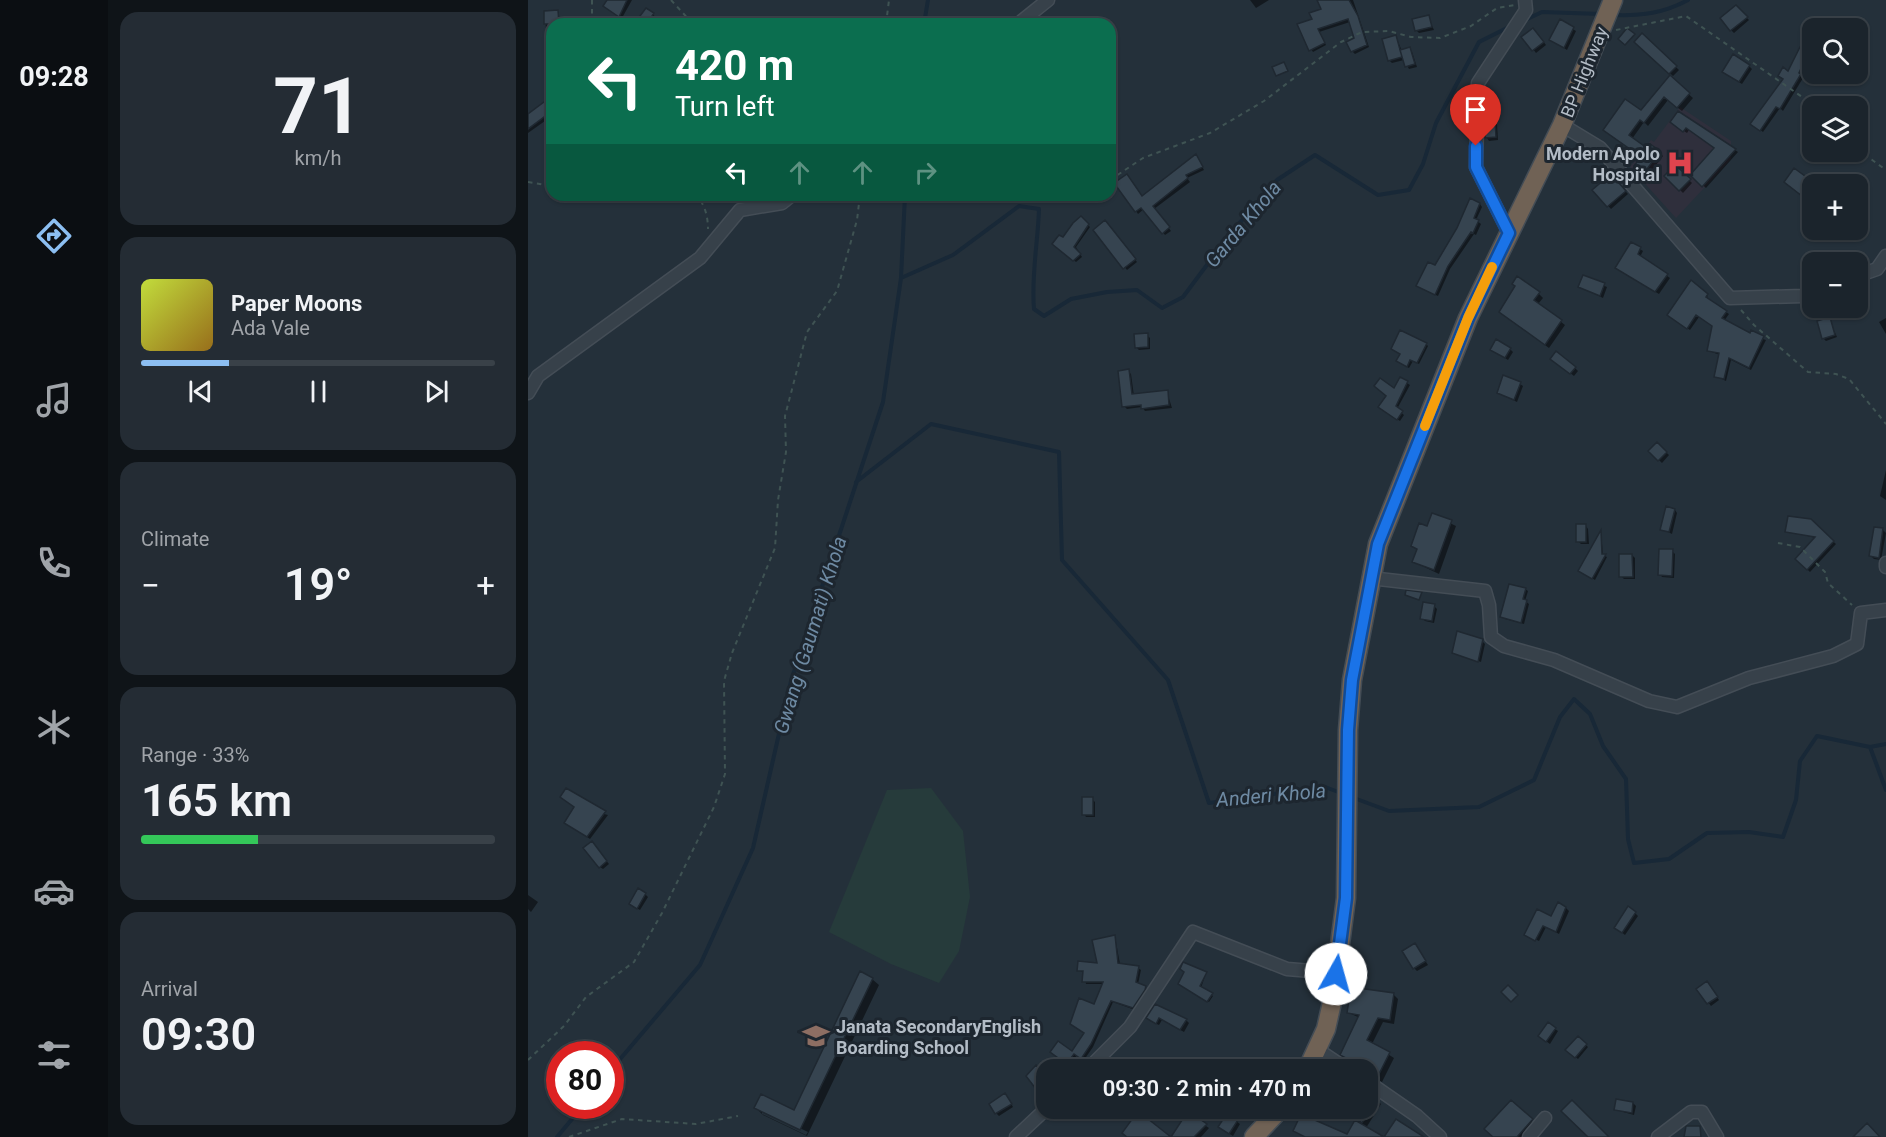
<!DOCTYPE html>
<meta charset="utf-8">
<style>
body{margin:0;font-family:Roboto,sans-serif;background:#242c34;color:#f1f3f6;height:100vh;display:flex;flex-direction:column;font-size:22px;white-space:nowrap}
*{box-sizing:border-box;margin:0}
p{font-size:20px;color:#a0a4a9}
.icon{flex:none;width:33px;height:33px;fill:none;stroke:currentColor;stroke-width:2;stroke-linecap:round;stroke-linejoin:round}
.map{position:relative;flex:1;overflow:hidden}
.sheet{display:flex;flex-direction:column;gap:12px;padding:12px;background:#0f1418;width:420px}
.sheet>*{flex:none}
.top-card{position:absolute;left:18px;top:18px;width:570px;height:183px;border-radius:18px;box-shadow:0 2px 4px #0004,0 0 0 2px #394148;background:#0b6e4f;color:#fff;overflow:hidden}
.tools{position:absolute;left:1274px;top:18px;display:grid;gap:12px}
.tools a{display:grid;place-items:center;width:66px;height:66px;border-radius:12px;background:#1b242c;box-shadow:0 2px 4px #0004,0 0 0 2px #394148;font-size:30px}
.speed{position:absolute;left:18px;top:1041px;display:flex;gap:12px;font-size:30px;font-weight:700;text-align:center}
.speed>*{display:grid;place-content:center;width:78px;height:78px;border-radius:50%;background:#1b242c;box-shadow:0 2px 4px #0004,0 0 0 2px #394148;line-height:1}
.speed .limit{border:9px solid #d22;background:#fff;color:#111}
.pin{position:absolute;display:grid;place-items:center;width:51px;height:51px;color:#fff;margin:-62px -26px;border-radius:50% 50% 50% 0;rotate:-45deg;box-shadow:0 0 6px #0007}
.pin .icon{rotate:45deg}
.me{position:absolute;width:66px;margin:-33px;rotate:7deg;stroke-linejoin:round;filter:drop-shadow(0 0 4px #0008)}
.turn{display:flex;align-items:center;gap:21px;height:126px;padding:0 30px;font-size:27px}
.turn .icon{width:78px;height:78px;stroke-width:2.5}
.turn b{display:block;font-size:42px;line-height:51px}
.lanes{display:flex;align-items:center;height:57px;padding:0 30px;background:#0003;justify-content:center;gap:30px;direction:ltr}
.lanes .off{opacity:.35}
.big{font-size:45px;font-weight:600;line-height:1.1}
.sheet .card{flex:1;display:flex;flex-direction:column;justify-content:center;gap:9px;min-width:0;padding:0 21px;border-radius:18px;background:#242c34}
.sheet .dial{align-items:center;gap:0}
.dial b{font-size:78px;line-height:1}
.song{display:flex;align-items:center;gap:18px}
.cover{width:72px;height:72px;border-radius:9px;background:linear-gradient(135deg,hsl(70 70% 55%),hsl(40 70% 35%))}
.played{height:6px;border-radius:3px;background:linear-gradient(90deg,#8cbef1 25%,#394148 25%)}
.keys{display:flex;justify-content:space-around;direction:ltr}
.heat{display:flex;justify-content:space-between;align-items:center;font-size:33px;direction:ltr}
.charge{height:9px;border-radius:4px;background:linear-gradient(90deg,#34c759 33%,#394148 0)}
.trip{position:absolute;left:508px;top:1059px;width:342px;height:60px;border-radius:18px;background:#1b242c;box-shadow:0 2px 4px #0004,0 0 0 2px #394148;font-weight:600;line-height:60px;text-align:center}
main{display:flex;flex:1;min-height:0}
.menu{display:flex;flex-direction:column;width:108px;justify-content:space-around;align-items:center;background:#0b0e12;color:#a0a4a9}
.menu .icon{width:42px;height:42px}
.menu .on{color:#8cbef1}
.menu b{font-size:27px;color:#f1f3f6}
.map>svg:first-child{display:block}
.medical{fill:#2f2f3c}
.green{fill:#263b3b}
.shadow{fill:#0007;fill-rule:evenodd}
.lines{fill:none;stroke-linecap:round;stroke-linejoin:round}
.stream{stroke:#182837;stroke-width:4}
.building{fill:#364450;stroke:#1f2831;stroke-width:1.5}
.minor-casing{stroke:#444d56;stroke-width:15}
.highway-casing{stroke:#434c55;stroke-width:21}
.path{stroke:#3f5353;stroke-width:2;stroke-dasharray:4.5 4.5;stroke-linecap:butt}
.minor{stroke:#37414a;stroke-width:12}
.highway{stroke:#706255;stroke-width:18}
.route-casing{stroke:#114b97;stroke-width:15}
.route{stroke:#1a73e8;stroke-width:10}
.slow{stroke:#f59e0b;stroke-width:10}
.labels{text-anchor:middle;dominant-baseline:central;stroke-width:6;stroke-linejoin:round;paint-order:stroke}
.street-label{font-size:18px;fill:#b3bcc6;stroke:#1d262f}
.poi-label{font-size:18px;font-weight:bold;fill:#b3bcc6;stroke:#1d262f;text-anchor:end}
.water-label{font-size:20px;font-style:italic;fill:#6e8aa3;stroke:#1d262f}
</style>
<main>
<nav class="menu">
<b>09:28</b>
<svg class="icon on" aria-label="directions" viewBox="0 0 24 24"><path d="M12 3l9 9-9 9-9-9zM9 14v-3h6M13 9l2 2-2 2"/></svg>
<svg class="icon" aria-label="music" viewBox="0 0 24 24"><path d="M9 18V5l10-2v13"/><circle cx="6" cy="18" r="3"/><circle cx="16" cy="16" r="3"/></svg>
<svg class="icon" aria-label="phone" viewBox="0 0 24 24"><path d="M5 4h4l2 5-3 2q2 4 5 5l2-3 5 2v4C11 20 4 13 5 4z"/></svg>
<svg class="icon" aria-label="climate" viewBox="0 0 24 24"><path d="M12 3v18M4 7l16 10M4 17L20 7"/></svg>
<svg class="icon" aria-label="car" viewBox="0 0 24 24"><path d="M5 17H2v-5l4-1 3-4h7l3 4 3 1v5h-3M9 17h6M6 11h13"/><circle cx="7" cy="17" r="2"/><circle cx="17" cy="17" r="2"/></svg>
<svg class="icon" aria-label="filters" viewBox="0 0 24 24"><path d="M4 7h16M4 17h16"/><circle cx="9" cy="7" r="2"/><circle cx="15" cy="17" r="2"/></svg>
</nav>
<section class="sheet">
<div class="card dial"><b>71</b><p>km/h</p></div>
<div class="card">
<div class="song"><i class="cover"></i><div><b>Paper Moons</b><p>Ada Vale</p></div></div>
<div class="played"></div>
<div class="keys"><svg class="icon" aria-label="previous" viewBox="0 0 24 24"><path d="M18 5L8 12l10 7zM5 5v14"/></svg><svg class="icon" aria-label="pause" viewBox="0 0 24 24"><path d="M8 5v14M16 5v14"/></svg><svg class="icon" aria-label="next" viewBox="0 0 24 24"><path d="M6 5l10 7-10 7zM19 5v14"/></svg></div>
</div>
<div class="card"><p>Climate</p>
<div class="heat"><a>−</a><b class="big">19°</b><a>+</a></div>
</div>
<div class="card"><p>Range · 33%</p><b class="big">165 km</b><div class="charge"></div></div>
<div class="card"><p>Arrival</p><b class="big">09:30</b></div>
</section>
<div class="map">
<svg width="1358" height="1137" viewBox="0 0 1358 1137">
<rect width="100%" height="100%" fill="#24303a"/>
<!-- medical -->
<path class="medical" d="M1152,107L1203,141V159L1148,218L1102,167L1123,140L1126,142Z"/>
<!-- green -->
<path class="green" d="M403,788L435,831L442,897L431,951L411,983L363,964L301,932L359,790Z"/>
<!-- shadow -->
<path class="shadow" d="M81,0H104L94,18L79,9Z
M722,0H741L728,8Z
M791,0H825L841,47L827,54L824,51L820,43L828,39L822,22L791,32L798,45L785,52L776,39L771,25L786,20L794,10Z
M1208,7L1221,20L1206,33L1203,30Z
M118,10L128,17L124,24H110Z
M30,11L33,24H24V33H21L18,31L17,12Z
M900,17L906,30L891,33L888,30Z
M1032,21L1048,31L1039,50L1023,40Z
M1008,32L1018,45L1008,53L996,37Z
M1114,35L1151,70L1145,76L1108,42Z
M868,37L874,51L881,49L884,52L889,67L881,69L876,60L864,63L861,60Z
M1272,49L1283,55L1275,78L1255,111L1252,108L1235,132L1227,126L1261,73Z
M1221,66L1224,69L1214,84L1199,75Z
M1142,78L1165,98L1154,111L1140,100L1120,126L1116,122L1104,139L1119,150L1131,152L1135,156L1121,174L1111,170L1114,157L1081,134L1114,112Z
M24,98V116L0,133V115Z
M966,121L969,124L970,140L961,141L959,138Z
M1169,123L1210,152L1178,188L1164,175L1187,148L1161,130L1159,133L1147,125L1167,126Z
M668,156L676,170L659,178L662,182L626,209L643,231L637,235L616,209L610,214L608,211L615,197Z
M1147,167L1164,183L1155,193L1138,176Z
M1267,170L1285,184L1277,198L1260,185Z
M1083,176L1100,194L1083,209L1066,190Z
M952,204L954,207L948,220L953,224L948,235L946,234L922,269L910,296L893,288L890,286L908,267Z
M553,218L562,227L548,247L554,257L548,262L526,244L535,240Z
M1284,219V230H1293L1291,233L1280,228Z
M579,225L609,262L599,270L567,230Z
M1112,249L1115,251L1112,257L1142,278L1131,294L1092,271Z
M1056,277L1079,287L1075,298L1052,287Z
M1011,294L1015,298L1010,304L1037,325L1021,348L977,316Z
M1179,295L1180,300L1201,314L1196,321L1222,335L1238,340L1223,370L1203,360L1198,381L1187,376L1192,355L1181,351L1185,326L1171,317L1162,330L1144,317Z
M1358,318V334L1351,322Z
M1301,319L1309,337L1298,341L1295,338Z
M619,335L622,338V349L611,350L608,347Z
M898,344L900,346L891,364L885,361L881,368L872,363Z
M982,349L985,352L980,360L964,350Z
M1027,361L1047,368L1050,371L1046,376Z
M600,371L603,374L606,396L639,392L644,408L617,411L614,407L599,409L596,406Z
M873,379L882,385L869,409L876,415L872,421L855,410Z
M992,384L995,386L989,402L970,393Z
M1129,444L1141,455L1134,463L1122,451Z
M1358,470V500L1352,496Z
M1147,510L1149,513L1144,534L1134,529Z
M905,515L928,526L911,574L886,562L889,550L884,546L900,528Z
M1282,521L1308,544L1282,572L1269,559L1288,538L1259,531Z
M1058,526L1060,529L1061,544H1053L1050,541Z
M1355,530L1358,533L1353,560L1346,559L1343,556Z
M1073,532L1075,555L1079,557L1067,580L1052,571Z
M1144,551L1147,554L1146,578L1134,577L1132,574Z
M1104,555L1107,558V579H1096L1093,576Z
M997,589L1000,591L997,601L1001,604L996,624L977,619L974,616Z
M906,606L909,609L906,623L897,621L894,618Z
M954,641L957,644L953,662L927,652Z
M564,799L567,802V817H558L556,814Z
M48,807L80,815L62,839L38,823Z
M66,846L81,864L75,869L72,867Z
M117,894L120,897L112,910L105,906Z
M0,895L10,902L3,912L0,909Z
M1038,908L1041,911L1031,934L1018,927L1011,941L999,935Z
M1107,913L1110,916L1097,935L1091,930Z
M587,937L592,964L610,968L613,970L610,984L619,989L607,1010L585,1002L565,1047L556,1060L549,1055L538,1070H523L544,1054L558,1034L576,984H558L556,973L551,970L571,964Z
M889,948L900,965L889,971L886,968Z
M678,973L673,988L685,996L681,1002L653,985Z
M344,979L351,985L279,1136L235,1115L228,1108L266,1112ZM234,1110L280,1132L278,1135L234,1114Z
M1181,986L1191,1000L1183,1006L1170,989Z
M865,994L870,999L866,1024L855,1022L844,1044L866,1058L854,1082L846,1078L840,1081V1070H835L814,1055L832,1018L821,1013Z
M628,1006L658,1020L661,1023L656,1032L634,1020L631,1025L622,1021L620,1018Z
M1027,1029L1030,1031L1022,1044L1015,1039Z
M1050,1038L1060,1047L1050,1059L1039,1050Z
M519,1074V1091L514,1094L500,1076Z
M840,1093L853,1104L838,1128L854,1137H776L767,1131L819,1136L829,1120L813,1108H840Z
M480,1098L485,1107L471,1116L468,1113Z
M983,1102L1008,1125L997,1137H966Z
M1105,1103L1108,1106L1106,1115L1088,1110Z
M660,1114L681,1128L673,1137H645Z
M700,1115L712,1124L705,1136L695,1130Z"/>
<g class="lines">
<!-- stream -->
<path class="stream" d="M1086,15C1114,16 1136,13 1160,0
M995,21L1014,12L1073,14
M396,24L400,0
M373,278L425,255L491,206L511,209C510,242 503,276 506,309L516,316L543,299L579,292L609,290L634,308L655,297L702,234L749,180L787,155L850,195L881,190L895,164L908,123L951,42L983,26
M328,482L403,424L531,452L534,560L640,680L681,803L797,787L813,793
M1342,747L1358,790
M826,798L861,811L951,807L1006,780L1032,717L1046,699L1062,714L1075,746L1098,779L1100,839L1106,863L1141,859L1179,833L1221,832L1255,837L1268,800L1272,761L1289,736L1342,747L1358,744
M82,1071L172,965L225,848L263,681L355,402L373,278L377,195
M29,1137L55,1106"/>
</g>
<!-- building -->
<path class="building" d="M79,0H99L91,17L75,6Z
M789,0H821L830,16L839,45L823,52L818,42L826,38L820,19L790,29L797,43L781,51L769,24L784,19L781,13L793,9Z
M1208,5L1220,17L1202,31L1192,18Z
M118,8L126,13L119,24H106Z
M30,10L31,24H16V11Z
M901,15L904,27L887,31L884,19Z
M1032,19L1046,27L1036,48L1021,40Z
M1005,28L1016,42L1004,51L993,37Z
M1099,28L1107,34L1097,45L1090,39Z
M1114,33L1149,66L1141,74L1106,42Z
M868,35L874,57L860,61L854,39Z
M882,47L887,64L877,67L872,50Z
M1272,47L1281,51L1271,73L1273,74L1252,109L1248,107L1232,131L1222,124L1255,79L1250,76L1255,67L1260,71Z
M1205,54L1222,65L1211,82L1194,72Z
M756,62L760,71L748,76L744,67Z
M1142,75L1162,93L1149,108L1136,97L1116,123L1112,120L1101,135L1119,148L1122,144L1132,151L1117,172H1113L1106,166L1113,157L1075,130L1097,99L1113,110Z
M24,96V111L0,129V114Z
M1150,111L1208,149L1174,187L1162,175L1186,148L1158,128L1155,132L1142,122Z
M967,119L968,137L957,138V120Z
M668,154L675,167L658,175L660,178L625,206L642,227L634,234L613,208L607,212L586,183L599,174L614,196Z
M1147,165L1163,179L1151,191L1136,176Z
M1266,168L1285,182L1274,196L1256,182Z
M1083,174L1098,191L1079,207L1064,190Z
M942,198L952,203L946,218L951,220L945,233L943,232L920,266L907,295L888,286L900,262L907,265L929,228Z
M553,216L561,224L546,247L553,254L545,261L524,244L531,235L535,237L545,223Z
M577,220L608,259L595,269L565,230Z
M1103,242L1113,247L1110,254L1140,274L1127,292L1087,268Z
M1055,275L1077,283L1072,296L1050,287Z
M989,276L1012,292L1006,300L1034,320L1017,345L971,312L987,286L984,284Z
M1163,280L1180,294L1178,297L1199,311L1194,318L1222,333L1223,330L1236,336L1221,368L1201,358L1196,379L1186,377L1191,353L1179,351L1184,326L1168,315L1159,329L1139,315Z
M1302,317L1307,335L1294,339L1289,321Z
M872,330L899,343L889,363L882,360L879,367L868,361L872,354L863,349Z
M620,333V347L607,348L606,334Z
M968,339L983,348L977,358L962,350Z
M1028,351L1048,367L1042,374L1022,359Z
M601,369L604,394L640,390L641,405L613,409V405L594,407L590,371Z
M975,375L993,382L986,400L969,393Z
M872,377L880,381L868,406L875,411L869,420L850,407L858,396L846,386L852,378L866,388Z
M1129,442L1139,452L1130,461L1120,451Z
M1138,506L1147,509L1141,532L1132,530Z
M904,513L924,520L906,570L884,562L889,549L883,546L891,523L899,526Z
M1260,516L1283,519L1306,541L1279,570L1267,559L1287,537L1257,532Z
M1048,524H1058V542H1048Z
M1346,527L1355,528L1351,558L1341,556Z
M1073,530L1074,554H1078L1064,579L1050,571Z
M1131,549H1145L1144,576L1130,575Z
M1091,554H1104L1105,577H1091Z
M981,584L998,588L995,599L999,600L993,623L972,617Z
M878,590L894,592L891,600L877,595Z
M895,602L907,604L904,621L892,619Z
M929,631L955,639L950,662L924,653Z
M38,788L78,811L59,837L36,823L46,807L32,797Z
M554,797H565V815H554Z
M64,841L79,861L71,868L55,848Z
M110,888L118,893L109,909L101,904Z
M1030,902L1038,907L1028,932L1015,926L1007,941L996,935L1009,909L1023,916Z
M1100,906L1108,912L1094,933L1086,928Z
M587,935L590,963L611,966L608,982L618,986L617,990L605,1008L583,1001L563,1044L553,1059L546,1054L534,1070H521L530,1058L522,1052L530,1041L544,1051L556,1033L542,1024L551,998L566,1004L575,982H554L555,971H549L550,961L569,963L564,940Z
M887,943L898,961L885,969L874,951Z
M655,962L679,972L672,986L685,993L679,1002L650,984L656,972L652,969Z
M332,971L345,978L272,1130L226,1108L233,1094L266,1110Z
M1179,981L1190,997L1179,1004L1168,989Z
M980,985L990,995L983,1002L973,992Z
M823,987L866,993L862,1020L850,1018L839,1040L862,1052L849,1078L840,1074V1070L812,1055L831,1015L819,1013Z
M627,1004L659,1019L652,1030L631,1018L628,1024L618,1018Z
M1020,1022L1028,1028L1018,1042L1010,1036Z
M1050,1036L1059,1044L1047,1058L1037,1050Z
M508,1065L519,1076V1087L511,1093L498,1076Z
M840,1092L849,1099L834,1123L811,1108H840Z
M477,1093L484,1104L467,1114L461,1104Z
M1088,1099L1105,1102L1104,1113L1086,1110Z
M983,1100L1005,1119L989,1137H965L956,1129Z
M1044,1100L1081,1137H1060L1033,1111Z
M610,1111L643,1137L660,1111L679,1124L666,1137H599L594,1133Z
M699,1113L710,1120L701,1134L690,1127Z
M773,1114L819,1134L827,1120L856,1137L868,1119L896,1137H777L765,1131Z
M1339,1123L1352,1137H1325Z
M1158,1126H1172L1173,1137H1156Z"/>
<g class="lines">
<defs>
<path id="minor" d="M490,24L520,0
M1034,125L1072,148L1202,298L1274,296L1284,292
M981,233L948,167L950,83L998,10L997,0
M1329,276L1349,269L1358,256
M0,393L10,376L172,258L212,210L254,203L264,195
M1358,563V567
M842,578L957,591L961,605L963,637L976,646L1026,660L1121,701L1149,707L1221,678L1305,656L1329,644L1333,613L1358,610
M790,1050L820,1070
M559,1070L602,1027L665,932L759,969L808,973
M840,1082L889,1116L912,1137
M488,1137L519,1108
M1001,1137L1017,1118
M1130,1137L1163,1112H1174L1189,1137"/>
<path id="highway" d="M779,1070L798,1029L805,998L818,898L820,730L824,680L850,544L940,318L1034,125L1085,0
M726,1137L753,1108"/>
</defs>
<!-- minor casing -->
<use href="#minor" class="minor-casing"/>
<!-- highway casing -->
<use href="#highway" class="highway-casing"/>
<!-- path -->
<path class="path" d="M64,0V14L68,24
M143,0L165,24
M358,24L361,0
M1088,30L1158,16L1287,106
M1329,149L1358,170
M582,180L615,158L682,133L736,101L813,42L834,32L861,31L883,37L912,38L943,26L969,8L987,5
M0,182L24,186
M166,195C177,201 180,218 180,229
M538,195L540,198L556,195
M1213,310L1226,325L1280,372L1308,374L1321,379L1358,424
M1250,543L1272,547L1297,572L1300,583L1324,605
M0,1060L36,1026L58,997L106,962L134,913L186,807L197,774L196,681L204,653L247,548L250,500L258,452L257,416L279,332L309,291L329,220L332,195
M41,1137L94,1119L168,1124L210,1116"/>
<!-- minor -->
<use href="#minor" class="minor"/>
<!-- highway -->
<use href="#highway" class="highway"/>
</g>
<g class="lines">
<defs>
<path id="route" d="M808,974L818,898L820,730L824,680L850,544L940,318L981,233L948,167V146"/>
</defs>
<!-- route casing -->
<use href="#route" class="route-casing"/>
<!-- route -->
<use href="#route" class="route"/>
<!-- slow -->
<path class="slow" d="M897,426L940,318L964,267"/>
</g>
<!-- icons -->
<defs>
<symbol id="hospital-bare" viewBox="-9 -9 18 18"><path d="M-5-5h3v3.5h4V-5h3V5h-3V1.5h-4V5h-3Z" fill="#e0444e" stroke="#1d262f" stroke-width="2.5" paint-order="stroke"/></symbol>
<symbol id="school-bare" viewBox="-9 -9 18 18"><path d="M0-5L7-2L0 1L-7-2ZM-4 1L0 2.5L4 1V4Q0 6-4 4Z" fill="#8d6e63" stroke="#1d262f" stroke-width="2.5" paint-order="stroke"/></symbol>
</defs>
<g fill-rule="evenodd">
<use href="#hospital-bare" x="1133" y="144" width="38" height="38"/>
<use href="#school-bare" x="269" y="1017" width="38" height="38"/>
</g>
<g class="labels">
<!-- street labels -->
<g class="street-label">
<text transform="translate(1056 72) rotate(-68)">BP Highway</text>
</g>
<!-- poi labels -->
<g class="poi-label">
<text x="1132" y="153">Modern Apolo<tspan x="1132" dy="21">Hospital</tspan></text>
<text x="308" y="1026" text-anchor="start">Janata SecondaryEnglish<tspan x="308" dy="21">Boarding School</tspan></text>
</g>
<!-- water labels -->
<g class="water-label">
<text transform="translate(715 224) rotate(-50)">Garda Khola</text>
<text transform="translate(282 635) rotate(-73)">Gwang (Gaumati) Khola</text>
<text transform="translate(743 795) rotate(-5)">Anderi Khola</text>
</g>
</g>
</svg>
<div class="tools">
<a><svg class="icon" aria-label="search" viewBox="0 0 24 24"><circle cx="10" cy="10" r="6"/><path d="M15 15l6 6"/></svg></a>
<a><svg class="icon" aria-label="layers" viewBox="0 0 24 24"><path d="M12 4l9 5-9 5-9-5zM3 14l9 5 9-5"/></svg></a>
<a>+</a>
<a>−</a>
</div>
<div class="speed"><div class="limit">80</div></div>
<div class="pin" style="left:948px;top:146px;background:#d93025"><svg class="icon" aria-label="arrive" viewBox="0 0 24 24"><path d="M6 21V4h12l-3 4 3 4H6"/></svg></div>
<svg class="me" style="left:808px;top:974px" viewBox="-20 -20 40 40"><circle r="19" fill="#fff"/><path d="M0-13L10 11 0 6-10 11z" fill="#1a73e8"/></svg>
<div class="trip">09:30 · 2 min · 470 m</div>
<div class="top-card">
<div class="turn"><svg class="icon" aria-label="left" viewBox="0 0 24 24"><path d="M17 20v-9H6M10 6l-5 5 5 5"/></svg><div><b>420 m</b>Turn left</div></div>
<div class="lanes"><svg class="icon" aria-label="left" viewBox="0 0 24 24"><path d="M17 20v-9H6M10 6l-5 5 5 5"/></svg><svg class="icon off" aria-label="ahead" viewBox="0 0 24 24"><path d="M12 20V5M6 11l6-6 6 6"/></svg><svg class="icon off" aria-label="ahead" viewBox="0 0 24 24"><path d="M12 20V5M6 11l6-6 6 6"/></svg><svg class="icon off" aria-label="right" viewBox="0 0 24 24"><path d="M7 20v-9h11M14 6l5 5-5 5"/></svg></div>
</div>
</div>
</main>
